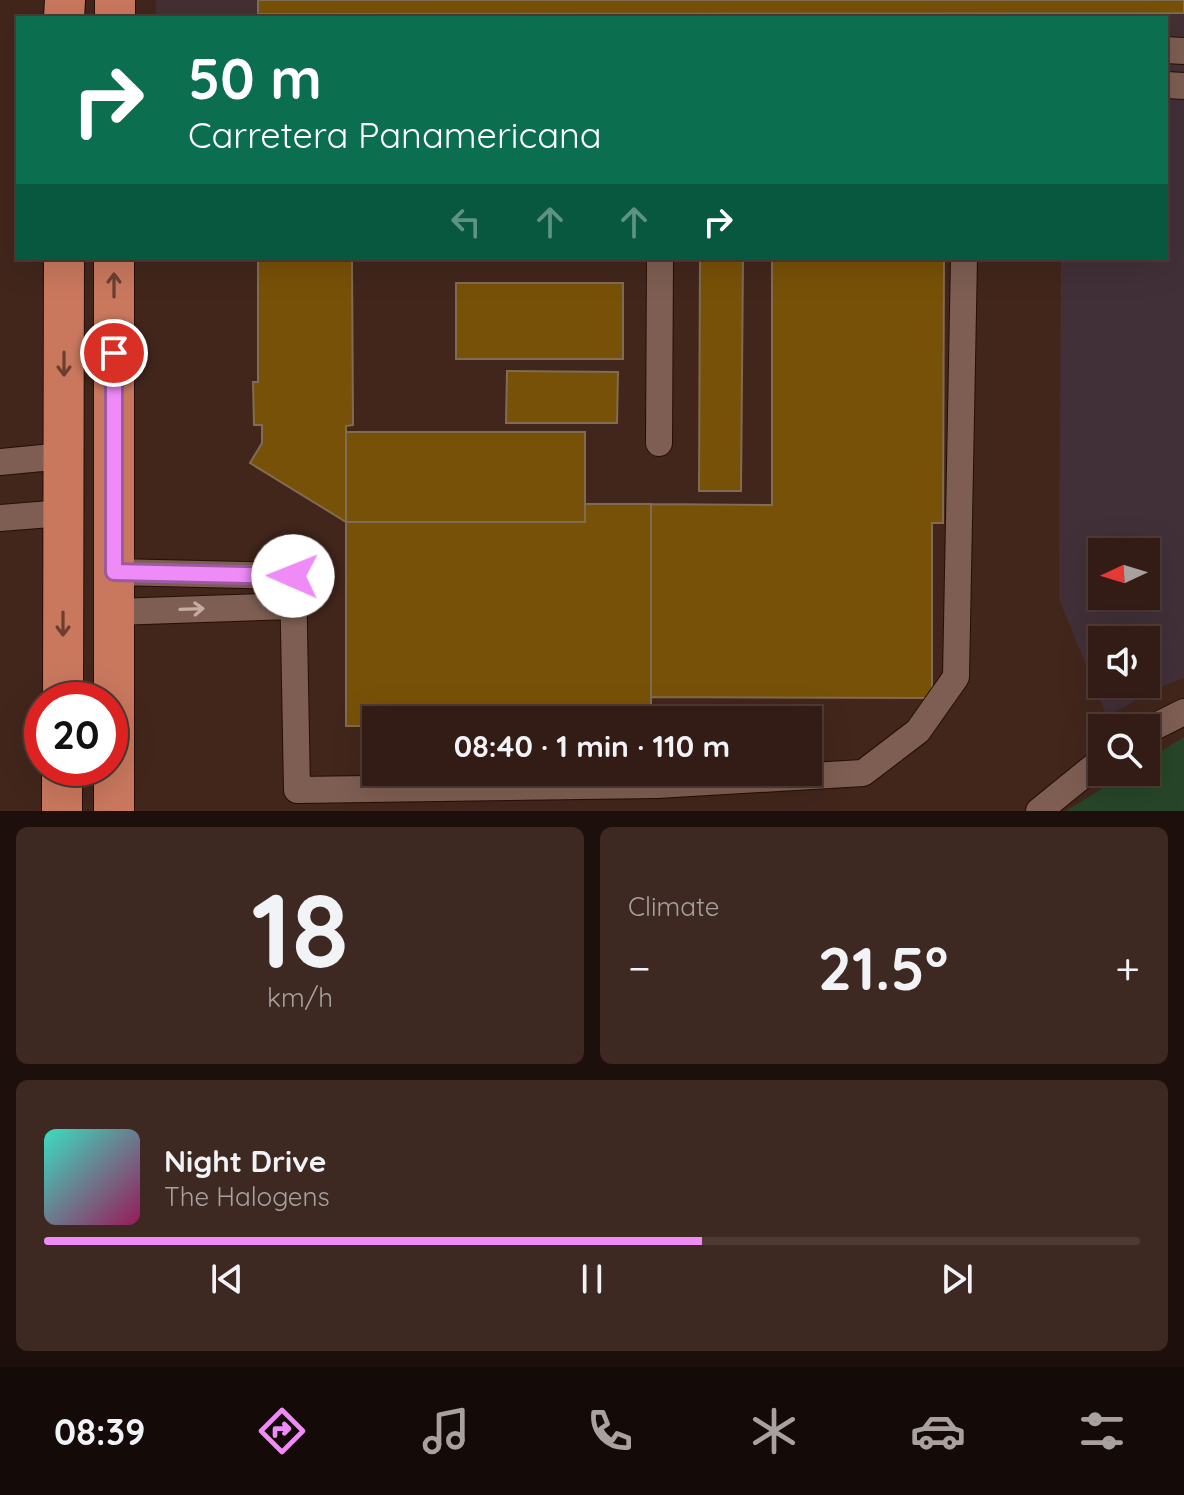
<!DOCTYPE html>
<meta charset="utf-8">
<style>
body{margin:0;font-family:Quicksand,sans-serif;background:#3d2922;color:#f1f3f6;height:100vh;display:flex;flex-direction:column;font-size:30px;white-space:nowrap}
*{box-sizing:border-box;margin:0}
p{font-size:26px;color:#a8a1a0}
.icon{flex:none;width:44px;height:44px;fill:none;stroke:currentColor;stroke-width:2;stroke-linecap:round;stroke-linejoin:round}
.map{position:relative;height:811px;overflow:hidden}
.drawer{display:flex;flex-direction:column;gap:16px;padding:16px;background:#1c0f0c;flex:1}
.drawer>*{flex:none}
.banner{position:absolute;left:16px;top:16px;width:1152px;height:244px;border-radius:0px;box-shadow:0 8px 32px #0002,0 0 0 2px #4d3a34;background:#0b6e4f;color:#fff;overflow:hidden}
.needle{width:52px;rotate:266deg}
.controls{position:absolute;left:1088px;top:538px;display:grid;gap:16px}
.controls a{display:grid;place-items:center;width:72px;height:72px;border-radius:0px;background:#321c15;box-shadow:0 8px 32px #0002,0 0 0 2px #4d3a34;font-size:40px}
.speed{position:absolute;left:24px;top:682px;display:flex;gap:16px;font-size:40px;font-weight:700;text-align:center}
.speed>*{display:grid;place-content:center;width:104px;height:104px;border-radius:50%;background:#321c15;box-shadow:0 8px 32px #0002,0 0 0 2px #4d3a34;line-height:1}
.speed .limit{border:12px solid #d22;background:#fff;color:#111}
.pin{position:absolute;display:grid;place-items:center;width:68px;height:68px;color:#fff;margin:-34px;border:4px solid #fff;border-radius:50%;box-shadow:0 2px 8px #0007}
.me{position:absolute;width:88px;margin:-44px;rotate:271deg;stroke-linejoin:round;filter:drop-shadow(0 0 6px #0008)}
.turn{display:flex;align-items:center;gap:28px;height:168px;padding:0 40px;font-size:36px}
.turn .icon{width:104px;height:104px;stroke-width:2.5}
.turn b{display:block;font-size:56px;line-height:68px}
.lanes{display:flex;align-items:center;height:76px;padding:0 40px;background:#0003;justify-content:center;gap:40px;direction:ltr}
.lanes .off{opacity:.35}
.big{font-size:60px;font-weight:800;line-height:1.1}
.drawer .widget{flex:1;display:flex;flex-direction:column;justify-content:center;gap:12px;min-width:0;padding:0 28px;border-radius:12px;background:#3d2922}
.drawer .dial{align-items:center;gap:0}
.dial b{font-size:104px;line-height:1}
.song{display:flex;align-items:center;gap:24px}
.cover{width:96px;height:96px;border-radius:12px;background:linear-gradient(135deg,hsl(170 70% 55%),hsl(330 70% 35%))}
.played{height:8px;border-radius:4px;background:linear-gradient(90deg,#ee8bf7 60%,#4d3a34 60%)}
.keys{display:flex;justify-content:space-around;direction:ltr}
.heat{display:flex;justify-content:space-between;align-items:center;font-size:44px;direction:ltr}
.drawer .tiles{flex:1;display:grid;gap:16px;grid-template-columns:1fr 1fr}
.widget:last-child{grid-column:span 2}
.trip{position:absolute;left:362px;top:706px;width:460px;height:80px;border-radius:0px;background:#321c15;box-shadow:0 8px 32px #0002,0 0 0 2px #4d3a34;font-weight:800;line-height:80px;text-align:center}
.tab-bar{display:flex;height:128px;justify-content:space-around;align-items:center;background:#140b08;color:#a8a1a0}
.tab-bar .icon{width:56px;height:56px}
.tab-bar .active{color:#ee8bf7}
.tab-bar b{font-size:36px;color:#f1f3f6}
.map>svg:first-child{display:block}
.industrial{fill:#443034}
.education{fill:#423039;fill-rule:evenodd}
.green{fill:#274629}
.building{fill:#785108;stroke:#7f6c51;stroke-width:2}
.lines{fill:none;stroke-linecap:round;stroke-linejoin:round}
.minor-casing{stroke:#280e05;stroke-width:28}
.highway-casing{stroke:#280e05;stroke-width:42}
.minor{stroke:#7e5e52;stroke-width:26}
.highway{stroke:#c9785e;stroke-width:40}
.oneway{stroke:#6a3f30}
.oneway2{stroke:#c5aca3}
.route-casing{stroke:#9b5aa1;stroke-width:20}
.route{stroke:#ee8bf7;stroke-width:14}
</style>
<div class="map">
<svg width="1184" height="811" viewBox="0 0 1184 811">
<rect width="100%" height="100%" fill="#42261c"/>
<!-- industrial -->
<path class="industrial" d="M156,0H1184V39H1166V18H156Z"/>
<!-- education -->
<path class="education" d="M1166,39H1184V678L1155,689L1107,717L1059,599L1061,258H1166ZM1102,552H1146V596H1102ZM1102,640H1146V684H1102Z"/>
<!-- green -->
<path class="green" d="M1184,737V811H1066L1129,772H1146V761Z"/>
<!-- building -->
<path class="building" d="M258,0H1184V13L258,14Z
M258,258H346V261H352L353,425L346,426V522L250,463L262,443V425H254L253,382H258Z
M700,258H743L741,491H699Z
M772,258H944L943,523H932V698L651,697V504L772,505Z
M456,283H623V359H456Z
M507,371L618,372L617,423H506Z
M346,432H585V522H346Z
M585,504H651V720H376V726H346V522H585Z"/>
<g class="lines">
<defs>
<path id="minor" d="M1166,50L1184,51
M1166,85L1184,86
M659,443L660,258
M0,462L63,456
M0,518L63,513
M114,572L293,576L297,790L657,785L863,773L918,731L956,677L964,258
M114,612L291,606
M1146,731L1184,712
M1039,811L1102,760"/>
<path id="highway" d="M64,18L65,0
M115,18V0
M63,700L64,258
M62,811V768
M114,811V258"/>
</defs>
<!-- minor casing -->
<use href="#minor" class="minor-casing"/>
<!-- highway casing -->
<use href="#highway" class="highway-casing"/>
<!-- minor -->
<use href="#minor" class="minor"/>
<!-- highway -->
<use href="#highway" class="highway"/>
</g>
<!-- one-way arrows -->
<defs><path id="oneway-shaft" d="M-6 0H5M1.5-3L5.5 0L1.5 3" fill="none" stroke-width="1.6" stroke-linecap="round" stroke-linejoin="round" transform="scale(2)"/></defs>
<g class="oneway">
<use href="#oneway-shaft" transform="translate(114 285) rotate(-90)"/>
<use href="#oneway-shaft" transform="translate(64 364) rotate(90)"/>
<use href="#oneway-shaft" transform="translate(63 624) rotate(90)"/>
</g>
<use class="oneway2" href="#oneway-shaft" transform="translate(192 609) rotate(-2)"/>
<g class="lines">
<defs>
<path id="route" d="M114,353V572L293,576"/>
</defs>
<!-- route casing -->
<use href="#route" class="route-casing"/>
<!-- route -->
<use href="#route" class="route"/>
</g>
</svg>
<div class="controls">
<a><svg class="needle" viewBox="-14 -14 28 28"><path d="M0-13l5 13h-10z" fill="#e53935"/><path d="M0 13l5-13h-10z" fill="#a8a1a0"/></svg></a>
<a><svg class="icon" aria-label="sound" viewBox="0 0 24 24"><path d="M4 9h4l5-4v14l-5-4H4zM17 9q2 3 0 6"/></svg></a>
<a><svg class="icon" aria-label="search" viewBox="0 0 24 24"><circle cx="10" cy="10" r="6"/><path d="M15 15l6 6"/></svg></a>
</div>
<div class="speed"><div class="limit">20</div></div>
<div class="pin" style="left:114px;top:353px;background:#d93025"><svg class="icon" aria-label="arrive" viewBox="0 0 24 24"><path d="M6 21V4h12l-3 4 3 4H6"/></svg></div>
<svg class="me" style="left:293px;top:576px" viewBox="-20 -20 40 40"><circle r="19" fill="#fff"/><path d="M0-13L10 11 0 6-10 11z" fill="#ee8bf7"/></svg>
<div class="trip">08:40 · 1 min · 110 m</div>
<div class="banner">
<div class="turn"><svg class="icon" aria-label="right" viewBox="0 0 24 24"><path d="M7 20v-9h11M14 6l5 5-5 5"/></svg><div><b>50 m</b>Carretera Panamericana</div></div>
<div class="lanes"><svg class="icon off" aria-label="left" viewBox="0 0 24 24"><path d="M17 20v-9H6M10 6l-5 5 5 5"/></svg><svg class="icon off" aria-label="ahead" viewBox="0 0 24 24"><path d="M12 20V5M6 11l6-6 6 6"/></svg><svg class="icon off" aria-label="ahead" viewBox="0 0 24 24"><path d="M12 20V5M6 11l6-6 6 6"/></svg><svg class="icon" aria-label="right" viewBox="0 0 24 24"><path d="M7 20v-9h11M14 6l5 5-5 5"/></svg></div>
</div>
</div>
<section class="drawer">
<div class="tiles">
<div class="widget dial"><b>18</b><p>km/h</p></div>
<div class="widget"><p>Climate</p>
<div class="heat"><a>−</a><b class="big">21.5°</b><a>+</a></div>
</div>
<div class="widget">
<div class="song"><i class="cover"></i><div><b>Night Drive</b><p>The Halogens</p></div></div>
<div class="played"></div>
<div class="keys"><svg class="icon" aria-label="previous" viewBox="0 0 24 24"><path d="M18 5L8 12l10 7zM5 5v14"/></svg><svg class="icon" aria-label="pause" viewBox="0 0 24 24"><path d="M8 5v14M16 5v14"/></svg><svg class="icon" aria-label="next" viewBox="0 0 24 24"><path d="M6 5l10 7-10 7zM19 5v14"/></svg></div>
</div>
</div>
</section>
<nav class="tab-bar">
<b>08:39</b>
<svg class="icon active" aria-label="directions" viewBox="0 0 24 24"><path d="M12 3l9 9-9 9-9-9zM9 14v-3h6M13 9l2 2-2 2"/></svg>
<svg class="icon" aria-label="music" viewBox="0 0 24 24"><path d="M9 18V5l10-2v13"/><circle cx="6" cy="18" r="3"/><circle cx="16" cy="16" r="3"/></svg>
<svg class="icon" aria-label="phone" viewBox="0 0 24 24"><path d="M5 4h4l2 5-3 2q2 4 5 5l2-3 5 2v4C11 20 4 13 5 4z"/></svg>
<svg class="icon" aria-label="climate" viewBox="0 0 24 24"><path d="M12 3v18M4 7l16 10M4 17L20 7"/></svg>
<svg class="icon" aria-label="car" viewBox="0 0 24 24"><path d="M5 17H2v-5l4-1 3-4h7l3 4 3 1v5h-3M9 17h6M6 11h13"/><circle cx="7" cy="17" r="2"/><circle cx="17" cy="17" r="2"/></svg>
<svg class="icon" aria-label="filters" viewBox="0 0 24 24"><path d="M4 7h16M4 17h16"/><circle cx="9" cy="7" r="2"/><circle cx="15" cy="17" r="2"/></svg>
</nav>
